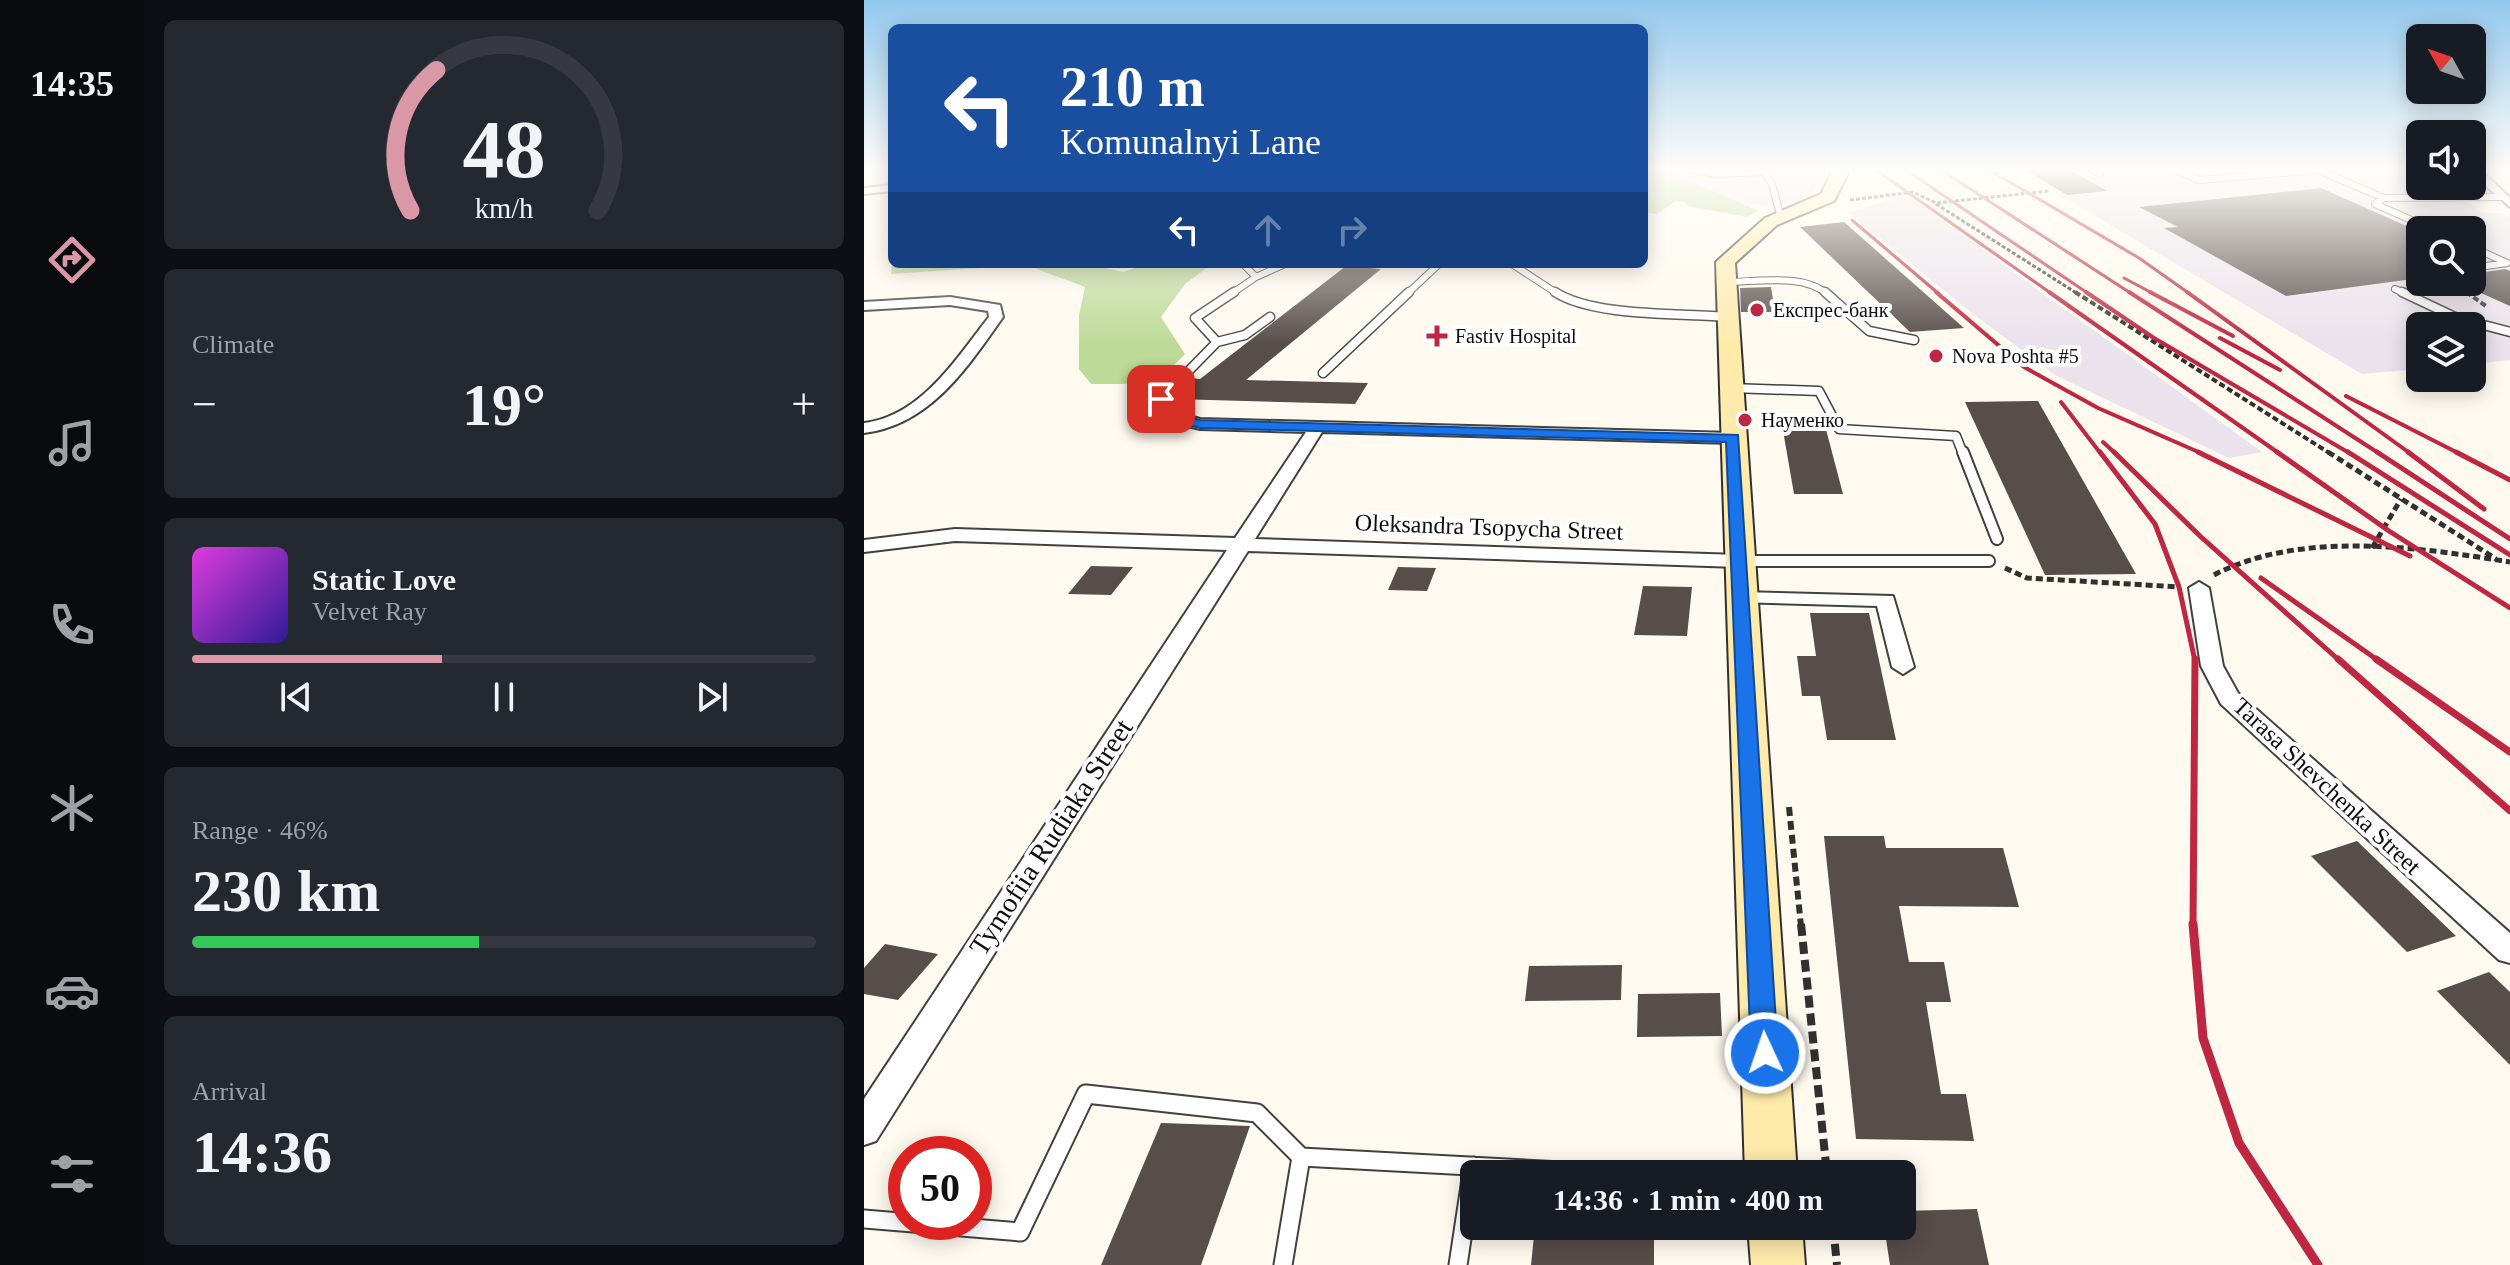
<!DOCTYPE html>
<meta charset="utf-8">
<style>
body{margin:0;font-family:"Times New Roman",serif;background:#242831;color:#f1f3f6;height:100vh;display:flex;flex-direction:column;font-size:30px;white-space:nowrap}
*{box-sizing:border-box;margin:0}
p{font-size:26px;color:#9ea1a6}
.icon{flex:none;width:44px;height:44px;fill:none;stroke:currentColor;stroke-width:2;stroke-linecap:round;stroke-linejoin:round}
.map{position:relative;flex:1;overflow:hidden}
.side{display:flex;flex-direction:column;gap:20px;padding:20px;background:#0d0f14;width:720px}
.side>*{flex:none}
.top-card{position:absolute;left:24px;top:24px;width:760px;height:244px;border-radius:12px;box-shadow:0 4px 20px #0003;background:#1a4fa0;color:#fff;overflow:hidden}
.needle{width:52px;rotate:310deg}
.tools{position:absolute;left:1542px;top:24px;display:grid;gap:16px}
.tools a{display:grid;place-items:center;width:80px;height:80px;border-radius:12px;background:#171b24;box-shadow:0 4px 20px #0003;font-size:40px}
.speed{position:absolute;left:24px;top:1136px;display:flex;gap:16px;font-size:40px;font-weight:700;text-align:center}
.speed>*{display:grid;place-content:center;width:104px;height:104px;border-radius:50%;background:#171b24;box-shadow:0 4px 20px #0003;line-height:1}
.speed .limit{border:12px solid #d22;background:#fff;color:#111}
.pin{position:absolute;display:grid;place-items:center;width:68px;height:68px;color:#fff;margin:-34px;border-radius:16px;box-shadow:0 4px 12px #0006}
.me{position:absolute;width:88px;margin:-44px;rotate:357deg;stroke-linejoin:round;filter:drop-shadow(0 0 6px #0008)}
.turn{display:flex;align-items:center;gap:28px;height:168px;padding:0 40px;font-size:36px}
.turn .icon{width:104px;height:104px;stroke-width:2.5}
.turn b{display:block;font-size:56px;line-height:68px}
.lanes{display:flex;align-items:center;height:76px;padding:0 40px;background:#0003;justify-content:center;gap:40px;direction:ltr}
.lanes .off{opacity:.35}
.big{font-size:60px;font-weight:700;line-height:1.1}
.side .tile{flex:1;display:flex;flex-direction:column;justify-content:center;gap:12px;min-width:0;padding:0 28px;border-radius:12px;background:#242831}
.side .dial{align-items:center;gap:0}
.dial svg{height:208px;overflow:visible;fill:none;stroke:#363941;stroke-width:7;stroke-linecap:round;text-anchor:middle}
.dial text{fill:#f1f3f6;stroke:none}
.song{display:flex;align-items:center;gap:24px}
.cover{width:96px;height:96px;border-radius:12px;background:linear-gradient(135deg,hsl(300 70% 55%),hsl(250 70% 35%))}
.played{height:8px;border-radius:4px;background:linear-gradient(90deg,#da97a5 40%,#363941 40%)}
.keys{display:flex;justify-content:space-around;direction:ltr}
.heat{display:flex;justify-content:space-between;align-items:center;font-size:44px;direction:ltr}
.charge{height:12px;border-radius:6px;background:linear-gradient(90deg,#34c759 46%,#363941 0)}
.trip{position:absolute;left:596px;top:1160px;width:456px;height:80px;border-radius:12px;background:#171b24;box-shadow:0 4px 20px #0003;font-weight:700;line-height:80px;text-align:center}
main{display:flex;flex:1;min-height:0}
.dock{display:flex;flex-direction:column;width:144px;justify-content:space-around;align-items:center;background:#090b0e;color:#9ea1a6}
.dock .icon{width:56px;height:56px}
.dock .current{color:#da97a5}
.dock b{font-size:36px;color:#f1f3f6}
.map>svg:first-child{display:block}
.industrial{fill:#eae2ec;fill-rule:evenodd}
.forest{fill:#beda98}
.building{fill:#574d4a}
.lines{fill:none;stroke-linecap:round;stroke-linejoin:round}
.service-far3-casing{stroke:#414141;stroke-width:8}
.service-far2-casing{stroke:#414141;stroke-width:11}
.service-far1-casing{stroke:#414141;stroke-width:14}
.service-casing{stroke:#414141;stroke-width:21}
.minor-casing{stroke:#414141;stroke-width:4}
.secondary-casing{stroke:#303030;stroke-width:4}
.path-far4{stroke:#303030;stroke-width:3;stroke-dasharray:4 2;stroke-linecap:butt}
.path-far3{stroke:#303030;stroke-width:4;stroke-dasharray:6 3;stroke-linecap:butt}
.path-far2{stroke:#303030;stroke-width:5;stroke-dasharray:7 4;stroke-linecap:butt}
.path-far1{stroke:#303030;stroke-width:6;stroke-dasharray:9 5;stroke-linecap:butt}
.path{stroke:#303030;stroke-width:8;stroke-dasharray:12 6;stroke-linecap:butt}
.service-far3{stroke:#fff;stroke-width:6}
.service-far2{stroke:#fff;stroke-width:8}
.service-far1{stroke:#fff;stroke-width:10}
.service{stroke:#fff;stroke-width:17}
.minor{fill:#fff;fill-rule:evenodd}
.secondary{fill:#feeaaa;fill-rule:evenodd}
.rail-far4{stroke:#be2641;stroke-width:3}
.rail-far3{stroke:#be2641;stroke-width:4}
.rail-far2{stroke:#be2641;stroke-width:5}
.rail-far1{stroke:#be2641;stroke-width:7}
.rail{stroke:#be2641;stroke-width:9}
.route{fill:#1a73e8;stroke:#114b97;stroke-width:2}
.poi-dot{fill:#be2641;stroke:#fff;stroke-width:3}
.labels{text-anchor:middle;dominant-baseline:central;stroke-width:8;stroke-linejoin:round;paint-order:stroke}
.far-poi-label{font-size:20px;fill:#0e0e0e;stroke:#fff;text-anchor:start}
.street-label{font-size:24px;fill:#0e0e0e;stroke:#fff}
.near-street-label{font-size:28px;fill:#0e0e0e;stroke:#fff}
</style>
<main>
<nav class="dock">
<b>14:35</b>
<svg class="icon current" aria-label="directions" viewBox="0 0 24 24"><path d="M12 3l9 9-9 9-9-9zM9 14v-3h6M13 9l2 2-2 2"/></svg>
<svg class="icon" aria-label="music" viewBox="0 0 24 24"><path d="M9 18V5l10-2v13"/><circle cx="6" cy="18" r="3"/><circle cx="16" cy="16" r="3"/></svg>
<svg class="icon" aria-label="phone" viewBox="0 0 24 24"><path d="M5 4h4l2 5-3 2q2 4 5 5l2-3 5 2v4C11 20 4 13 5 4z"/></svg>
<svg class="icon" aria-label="climate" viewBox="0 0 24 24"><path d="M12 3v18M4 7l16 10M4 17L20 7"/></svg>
<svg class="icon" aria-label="car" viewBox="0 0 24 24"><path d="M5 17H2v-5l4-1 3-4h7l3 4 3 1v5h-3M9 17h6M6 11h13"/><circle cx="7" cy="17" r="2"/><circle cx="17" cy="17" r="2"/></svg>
<svg class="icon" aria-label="filters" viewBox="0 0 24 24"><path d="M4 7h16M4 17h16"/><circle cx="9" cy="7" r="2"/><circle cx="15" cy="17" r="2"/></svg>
</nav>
<section class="side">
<div class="tile dial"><svg viewBox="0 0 100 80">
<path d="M14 69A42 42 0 1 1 86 69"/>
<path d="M14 69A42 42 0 0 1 24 15" stroke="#da97a5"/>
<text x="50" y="56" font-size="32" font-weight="700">48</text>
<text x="50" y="72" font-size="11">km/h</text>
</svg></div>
<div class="tile"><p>Climate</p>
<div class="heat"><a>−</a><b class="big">19°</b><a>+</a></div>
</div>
<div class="tile">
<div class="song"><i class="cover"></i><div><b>Static Love</b><p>Velvet Ray</p></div></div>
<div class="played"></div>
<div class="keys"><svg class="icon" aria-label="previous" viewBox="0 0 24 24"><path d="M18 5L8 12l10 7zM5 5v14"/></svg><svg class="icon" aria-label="pause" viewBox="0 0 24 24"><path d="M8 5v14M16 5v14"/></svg><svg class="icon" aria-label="next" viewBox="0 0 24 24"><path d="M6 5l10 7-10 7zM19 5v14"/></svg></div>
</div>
<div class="tile"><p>Range · 46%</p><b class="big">230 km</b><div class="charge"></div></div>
<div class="tile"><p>Arrival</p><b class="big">14:36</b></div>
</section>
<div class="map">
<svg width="1646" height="1265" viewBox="0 0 1646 1265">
<rect width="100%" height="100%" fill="#fffaef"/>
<!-- industrial -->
<path class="industrial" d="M797,168H959L964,172L960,186L948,187L951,194L934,202L899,206L891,204L883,208Z
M1150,168H1556V186L1608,185L1593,195L1619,213H1637L1646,218V360L1608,364V326H1556V369L1498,374ZM1556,230H1608V282H1556Z
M1038,196L1046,197L1398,452L1365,458L1193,376L1109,314L985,213Z"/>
<!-- forest -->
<path class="forest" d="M780,168H797L894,211L883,217L823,206L821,202L812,201L793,214L780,212Z
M28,261V264H225L259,272L283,264H348L321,284L297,317L321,354C291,387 269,384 227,384L215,369V315L221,287L162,265L27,274Z"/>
<!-- building -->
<path class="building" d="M1158,168H1203L1243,191L1203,195Z
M1457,188L1556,232V278L1422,296L1300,228L1314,227L1275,207Z
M980,222L1100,328L1046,332L936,227Z
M482,266L517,269L382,380L504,383L491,404L310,399L327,378L336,379Z
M1641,269L1646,271V306L1608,289V274Z
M907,287L911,312H877L876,288Z
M1174,401L1272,574L1181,575L1101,402Z
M959,418L979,494H930L917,419Z
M227,566L269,567L247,595L204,594Z
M534,567L572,568L563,591L524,590Z
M779,586L828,587L823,636L770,635Z
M946,613H1005L1032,740H963L956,696H938L933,656H952Z
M960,836H1020L1022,848H1139L1155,907L1035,906L1045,962H1080L1087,1002H1062L1077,1094H1102L1110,1141L992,1139Z
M1493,841L1592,936L1543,952L1447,856Z
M21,944L74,954L34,1000L0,994V968Z
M758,965L757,1000L661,1001L665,966Z
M1625,972L1646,992V1065L1573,991Z
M856,993L858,1036L773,1037L774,994Z
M297,1123L386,1126L337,1265H237Z
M1113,1209L1125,1265H1026L1020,1226H1038V1211Z
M671,1226H790V1265H667Z"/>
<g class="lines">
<defs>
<path id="service-far3" d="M821,168L852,174L900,172L905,168
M1226,168L1236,174
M1307,168L1335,180L1454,170L1520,198L1639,197
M900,172L908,184L916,214
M1520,198L1511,204L1570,230
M1608,247L1643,263L1608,268
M648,264L694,294
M392,277L421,264
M862,282C892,282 939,273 963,294
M1531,289L1542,294
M367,294L392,277L379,264
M543,294L575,264"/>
<path id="service-far2" d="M691,292C729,317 817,313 863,317
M961,292L1005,331L1050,340
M1538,292L1593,318L1646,332
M353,342L381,335L406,317
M459,373L545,292
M867,388L955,391L975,429L1092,436L1099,454
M305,391L353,342L331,318L370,292"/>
<path id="service-far1" d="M1099,452L1133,539
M878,561H1125"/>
<path id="service" d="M0,1219L156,1232L222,1094L393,1113L437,1157L755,1174
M419,1265L437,1157
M594,1265L609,1166"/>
<path id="minor" d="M1608,168H1614L1646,198V207L1608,174Z
M28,185V191L0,194V188Z
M86,297L136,305L139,317C103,368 66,425 0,433V423C57,416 92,359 125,317L124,311L86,305L0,310V302Z
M305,386L313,391L306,400L315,413L336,419L869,433L878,438L869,443L458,432L391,539L875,555L885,561L875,567L384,551L12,1141L0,1145V1099L363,550L91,541L0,552V540L91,529L371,538L442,432L336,429L303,421L289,399Z
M1335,582L1345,588L1359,666L1374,693L1646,933V963L1635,960L1357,704L1337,666L1325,588Z
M877,592L1029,596L1050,667L1039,674L1028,667L1013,606L870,602L866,598L870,594Z"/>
<path id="secondary" d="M964,168H980L984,173L970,201L913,225L871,263L933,1174H881L852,262L901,218L957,194L968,173Z
M884,1226H938L941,1265H887Z"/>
</defs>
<!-- service-far3 casing -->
<use href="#service-far3" class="service-far3-casing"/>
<!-- service-far2 casing -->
<use href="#service-far2" class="service-far2-casing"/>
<!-- service-far1 casing -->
<use href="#service-far1" class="service-far1-casing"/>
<!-- service casing -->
<use href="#service" class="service-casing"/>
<!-- minor casing -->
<use href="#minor" class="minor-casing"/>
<!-- secondary casing -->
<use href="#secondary" class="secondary-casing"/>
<!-- path-far4 -->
<path class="path-far4" d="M986,200L1049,192L1072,203L1185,191
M1072,204L1214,294
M1594,282L1593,286L1605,294"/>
<!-- path-far3 -->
<path class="path-far3" d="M1211,292L1467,454
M1602,292L1622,306"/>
<!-- path-far2 -->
<path class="path-far2" d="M1464,452L1632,559
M1508,548L1537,499
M1141,568L1163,578L1316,587
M1350,575C1436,530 1553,547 1646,562"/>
<!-- path-far1 -->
<path class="path-far1" d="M925,807L937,926"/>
<!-- path -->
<path class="path" d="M937,924L963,1174
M969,1226L973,1265"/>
<!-- service-far3 -->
<use href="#service-far3" class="service-far3"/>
<!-- service-far2 -->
<use href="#service-far2" class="service-far2"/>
<!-- service-far1 -->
<use href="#service-far1" class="service-far1"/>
<!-- service -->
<use href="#service" class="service"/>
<!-- minor -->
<use href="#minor" class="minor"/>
<!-- secondary -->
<use href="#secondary" class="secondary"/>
<!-- rail-far4 -->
<path class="rail-far4" d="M1009,168L1188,294
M1039,168L1225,294
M1074,168L1268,294
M1122,168L1275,258L1326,294
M988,220L1075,294
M1260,278L1290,294"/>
<!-- rail-far3 -->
<path class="rail-far3" d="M1072,292L1160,367L1234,408L1339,454
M1185,292L1416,454
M1222,292L1290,338L1487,454
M1265,292L1516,454
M1286,292L1369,336
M1323,292L1547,454
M1356,338L1416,370
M1482,396L1596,454
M1197,402L1237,454
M1239,442L1252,454"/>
<!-- rail-far2 -->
<path class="rail-far2" d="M1236,452L1291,524L1315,587L1331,661
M1250,452L1336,536L1476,661
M1334,452L1546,556
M1413,452L1525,531L1646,608
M1484,452L1646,555
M1513,452L1646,539
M1544,452L1620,509
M1592,452L1646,480
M1397,578L1515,661"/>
<!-- rail-far1 -->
<path class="rail-far1" d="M1474,659L1646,811
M1512,659L1646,752
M1329,926L1331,659"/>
<!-- rail -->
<path class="rail" d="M1329,924L1339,1038L1375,1143L1454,1265"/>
</g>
<!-- sky -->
<linearGradient id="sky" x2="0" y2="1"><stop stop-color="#93c8ee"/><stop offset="0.49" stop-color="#fffdf8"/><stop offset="1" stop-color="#fffdf8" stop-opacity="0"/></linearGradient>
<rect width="1646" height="345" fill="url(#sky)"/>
<!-- route -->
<path class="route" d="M292,396H302L314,414L336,420L874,435L914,1053L910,1061L901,1065L891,1061L887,1053L862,442L336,428L305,420L290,399Z"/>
<!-- markers -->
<g class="poi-dot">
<circle cx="893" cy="310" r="8"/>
<path d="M569 324h8v8h8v8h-8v8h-8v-8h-8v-8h8z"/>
<circle cx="1072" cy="356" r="8"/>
<circle cx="881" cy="420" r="8"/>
</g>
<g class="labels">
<!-- far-poi labels -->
<g class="far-poi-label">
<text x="909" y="310">Експрес-банк</text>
<text x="591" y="336">Fastiv Hospital</text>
<text x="1088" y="356">Nova Poshta #5</text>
<text x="897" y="420">Науменко</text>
</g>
<!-- street labels -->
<g class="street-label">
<text transform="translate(625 527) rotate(2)">Oleksandra Tsopycha Street</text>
<text transform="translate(1463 786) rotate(43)">Tarasa Shevchenka Street</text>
</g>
<!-- near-street labels -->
<g class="near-street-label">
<text transform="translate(187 837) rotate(-57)">Tymofiia Rudiaka Street</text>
</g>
</g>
</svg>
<div class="tools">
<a><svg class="needle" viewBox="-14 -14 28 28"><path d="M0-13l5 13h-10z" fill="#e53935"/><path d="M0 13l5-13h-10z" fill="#9ea1a6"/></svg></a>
<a><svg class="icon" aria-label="sound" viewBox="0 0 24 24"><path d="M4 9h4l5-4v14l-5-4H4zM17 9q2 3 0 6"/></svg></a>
<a><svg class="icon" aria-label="search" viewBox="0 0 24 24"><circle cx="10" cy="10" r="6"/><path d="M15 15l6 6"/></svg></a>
<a><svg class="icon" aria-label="layers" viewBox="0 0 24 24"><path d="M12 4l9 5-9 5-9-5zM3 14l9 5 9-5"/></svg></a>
</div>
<div class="speed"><div class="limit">50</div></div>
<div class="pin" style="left:297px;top:399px;background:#d93025"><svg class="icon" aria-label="arrive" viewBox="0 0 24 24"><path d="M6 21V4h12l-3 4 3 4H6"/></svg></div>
<svg class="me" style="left:901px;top:1053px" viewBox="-20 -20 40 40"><circle r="17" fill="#1a73e8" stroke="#fff" stroke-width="3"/><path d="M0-11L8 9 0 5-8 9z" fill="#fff"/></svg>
<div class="trip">14:36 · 1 min · 400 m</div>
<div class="top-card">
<div class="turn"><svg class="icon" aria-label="left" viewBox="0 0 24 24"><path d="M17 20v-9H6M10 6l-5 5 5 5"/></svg><div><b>210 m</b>Komunalnyi Lane</div></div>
<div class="lanes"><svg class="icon" aria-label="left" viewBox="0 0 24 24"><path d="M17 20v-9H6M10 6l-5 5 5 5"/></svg><svg class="icon off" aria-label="ahead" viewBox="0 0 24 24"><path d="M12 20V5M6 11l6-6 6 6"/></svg><svg class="icon off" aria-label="right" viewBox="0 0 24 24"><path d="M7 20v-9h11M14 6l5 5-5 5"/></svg></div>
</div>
</div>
</main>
